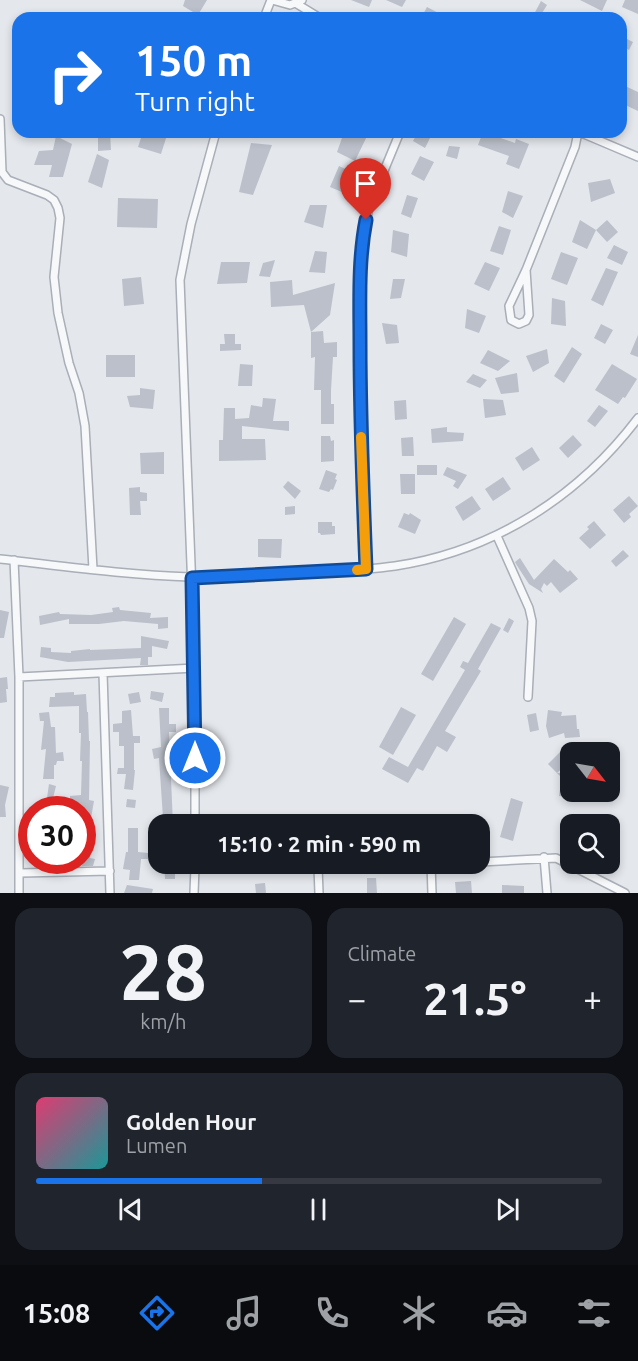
<!DOCTYPE html>
<meta charset="utf-8">
<style>
body{margin:0;font-family:Ubuntu,sans-serif;background:#20242c;color:#f1f3f6;height:100vh;display:flex;flex-direction:column;font-size:22px;white-space:nowrap}
*{box-sizing:border-box;margin:0}
p{font-size:20px;color:#9ea1a6}
.icon{flex:none;width:33px;height:33px;fill:none;stroke:currentColor;stroke-width:2;stroke-linecap:round;stroke-linejoin:round}
.map{position:relative;height:893px;overflow:hidden}
.panel{display:flex;flex-direction:column;gap:15px;padding:15px;background:#0d0f14;flex:1}
.panel>*{flex:none}
.top-card{position:absolute;left:12px;top:12px;width:615px;height:126px;border-radius:18px;box-shadow:0 3px 9px #0003;background:#1a73e8;color:#fff;overflow:hidden}
.needle{width:39px;rotate:121deg}
.controls{position:absolute;left:560px;top:742px;display:grid;gap:12px}
.controls a{display:grid;place-items:center;width:60px;height:60px;border-radius:12px;background:#171b24;box-shadow:0 3px 9px #0003;font-size:30px}
.speed{position:absolute;left:18px;top:796px;display:flex;gap:12px;font-size:30px;font-weight:700;text-align:center}
.speed>*{display:grid;place-content:center;width:78px;height:78px;border-radius:50%;background:#171b24;box-shadow:0 3px 9px #0003;line-height:1}
.speed .limit{border:9px solid #d22;background:#fff;color:#111}
.pin{position:absolute;display:grid;place-items:center;width:51px;height:51px;color:#fff;margin:-62px -26px;border-radius:50% 50% 50% 0;rotate:-45deg;box-shadow:0 0 6px #0007}
.pin .icon{rotate:45deg}
.me{position:absolute;width:66px;margin:-33px;rotate:0deg;stroke-linejoin:round;filter:drop-shadow(0 0 4px #0008)}
.turn{display:flex;align-items:center;gap:21px;height:126px;padding:0 24px;font-size:27px}
.turn .icon{width:78px;height:78px;stroke-width:2.5}
.turn b{display:block;font-size:42px;line-height:51px}
.big{font-size:45px;font-weight:700;line-height:1.1}
.panel .card{flex:1;display:flex;flex-direction:column;justify-content:center;gap:9px;min-width:0;padding:0 21px;border-radius:18px;background:#20242c}
.panel .dial{align-items:center;gap:0}
.dial b{font-size:78px;line-height:1}
.song{display:flex;align-items:center;gap:18px}
.cover{width:72px;height:72px;border-radius:9px;background:linear-gradient(135deg,hsl(340 70% 55%),hsl(180 70% 35%))}
.played{height:6px;border-radius:3px;background:linear-gradient(90deg,#1a73e8 40%,#363941 40%)}
.keys{display:flex;justify-content:space-around;direction:ltr}
.heat{display:flex;justify-content:space-between;align-items:center;font-size:33px;direction:ltr}
.panel .tiles{flex:1;display:grid;gap:15px;grid-template-columns:1fr 1fr}
.card:last-child{grid-column:span 2}
.trip{position:absolute;left:148px;top:814px;width:342px;height:60px;border-radius:18px;background:#171b24;box-shadow:0 3px 9px #0003;font-weight:700;line-height:60px;text-align:center}
.tabs{display:flex;height:96px;justify-content:space-around;align-items:center;background:#090b0e;color:#9ea1a6}
.tabs .icon{width:42px;height:42px}
.tabs .on{color:#1a73e8}
.tabs b{font-size:27px;color:#f1f3f6}
.map>svg:first-child{display:block}
.building{fill:#bbc0ca}
.lines{fill:none;stroke-linecap:round;stroke-linejoin:round}
.street-casing{stroke:#a9aeb7;stroke-width:10}
.street{stroke:#f7f8fa;stroke-width:7}
.route-casing{stroke:#114b97;stroke-width:15}
.route{stroke:#1a73e8;stroke-width:10}
.slow{stroke:#f59e0b;stroke-width:10}
</style>
<div class="map">
<svg width="638" height="893" viewBox="0 0 638 893">
<rect width="100%" height="100%" fill="#e4e7ec"/>
<!-- building -->
<path class="building" d="M185,0H207L198,15L183,6Z
M351,0H372L369,7Z
M386,0H406L402,7Z
M580,0H607L602,11Z
M625,0H638V14L622,7Z
M541,1L547,5L539,18H532Z
M427,7L448,18H421Z
M623,37L633,42L629,50L621,46Z
M623,85L638,92V111L621,103V89Z
M98,132H110L111,150L98,151Z
M143,132H168L161,154L138,147Z
M327,132H369L355,161L337,152L342,138Z
M418,132L430,138L425,148L413,141Z
M483,132L515,143L516,139L529,144L519,169L506,164L509,156L478,145Z
M56,136L72,144L63,177H49L52,165H34L39,151L53,150Z
M251,143L272,145L253,195L239,192Z
M449,146L460,147L457,159L446,156Z
M97,154L109,160L102,188L88,182Z
M420,156L434,162L424,181L411,174Z
M339,166L356,174L349,195L330,187Z
M610,179L615,193L591,202L588,183Z
M508,191L523,196L513,218L502,212Z
M407,195L418,198L411,218L401,214Z
M118,198L158,199L157,228L117,227Z
M310,205H327L323,228L304,222Z
M580,220L596,230L587,249L572,242Z
M607,220L618,232L607,242L596,230Z
M499,226L511,230L503,255L490,251Z
M393,230L409,234L407,257L391,252Z
M614,245L628,252L622,265L607,258Z
M315,251L327,252L325,273L309,272Z
M561,252L578,258L567,285L551,279Z
M275,260L270,277L259,276L263,263Z
M221,262H250L247,283L217,284Z
M485,262L500,268L489,291L474,284Z
M606,268L618,272L603,306L591,300Z
M141,277L144,304L124,306L122,279Z
M393,279H405L401,298L390,299Z
M292,280L293,295L335,283L330,315L311,332L304,305L271,307L270,282Z
M552,298L565,301L566,326L551,324Z
M467,309L486,316L479,333L465,328Z
M382,323L397,325L399,343L386,344Z
M601,324L613,330L605,344L594,338Z
M323,331L324,343L337,342V357H333L331,390V404H334V424H321V390H314L315,357L311,358V332Z
M224,334H235V344H241V350L220,351V344H225Z
M638,335V357L630,354Z
M572,347L582,354L564,383L554,376Z
M547,349L549,363L533,372L526,356Z
M488,350L510,361L498,371L480,363Z
M106,355H135V377H106Z
M240,364L253,365L252,386H238Z
M612,364L637,379L625,398L623,397L618,404L595,390Z
M517,373L519,392L501,394L495,378Z
M473,374L487,380L480,388L466,382Z
M140,388L155,390L153,409L130,407L127,396L140,395Z
M263,398L276,399L273,421H289V431L242,426V439H265L266,460L219,461V440H223L224,408H235V419L249,418L251,405L262,407Z
M483,399L503,400L506,415L485,418Z
M406,400L407,419L395,420L394,401Z
M599,405L608,411L595,427L587,421Z
M447,427V432L464,433L463,441L432,443L431,429Z
M573,435L582,445L568,458L559,448Z
M321,436H330L331,441L334,440V461L321,462Z
M413,437L414,456H402L401,438Z
M532,447L540,460L523,471L515,458Z
M164,452V474H141L140,453Z
M417,465H437V475H417Z
M447,467L467,475L458,489L453,486L456,481L443,475Z
M326,470L337,474L335,479L337,480L333,490L331,489L329,492L319,489Z
M400,474H415V494H401Z
M503,477L511,489L493,501L485,489Z
M288,481L301,491L295,499L283,487Z
M140,487V492L147,493V501H140L141,515H130L129,488Z
M472,496L481,509L463,521L455,507Z
M629,496L638,506L629,514L631,517L624,523L613,510Z
M295,506V514L285,515V507Z
M404,513L409,515L410,513L421,520L415,534L398,527Z
M594,521L606,535L590,549L579,538L589,529L587,527Z
M318,522H332V526H335V534L321,535L320,533H318Z
M258,539H282L281,558L258,557Z
M623,550L629,556L616,567L611,561Z
M520,558L534,580L554,559L568,572L570,570L578,579L560,593L551,582L547,586L544,583L541,589L543,593L529,584L516,564L515,562Z
M119,607L120,610L151,613L150,618L168,617V628L158,629V624L124,621L99,624H69V619L40,625L39,616L59,612L60,614L91,615L113,612L112,608Z
M0,610L9,612L4,638H0Z
M454,617L466,624L433,681L421,674Z
M509,618L514,621L508,633L503,630Z
M491,623L501,628L478,669L481,671L445,731L456,737L447,752L437,746L423,771L417,768L408,783L382,769L389,757L408,767L465,670L460,667L463,661L468,663Z
M141,636L169,641L167,649L152,646V657H148V665H140L141,658L68,662L40,657L41,647L51,648V652L71,653V651L90,649V650L141,648Z
M7,677L8,689H6L7,702L0,703V678Z
M151,691L164,693L162,702L150,699Z
M74,692V695L86,694L87,712H88L89,741H90L89,800L94,801L89,829L93,830L90,858L95,859L93,866H82L85,848H82L84,823L82,822L81,806L66,807V810H44V798H47L49,784L56,786L53,798L70,799V796L81,795L82,761H80L81,733H79V706L49,707L50,697H55V693Z
M139,692L141,702L130,704L128,694Z
M401,707L416,715L393,755L379,747Z
M159,708H169V724H176V732H169L173,825H165L166,818H163L159,758L154,759L152,749L161,747Z
M131,710L133,736H140V743H134V770H135L133,790L124,789L126,774H117L118,768H124V746H119V732H113V724L122,723V711Z
M548,710L562,712L561,716L576,715L577,729H579L580,737L565,738L564,733L549,738L546,726Z
M49,712L51,727H55L56,753L63,752L64,761H57L56,765H54V779H43L46,749L41,750L44,721H40L39,713Z
M536,713L539,730L530,732L527,715Z
M562,750L570,761L557,773H570V797L559,796L562,778L548,764Z
M0,785L9,787L5,805L6,817H0Z
M511,798L523,802L513,841L500,837Z
M127,799L136,800L135,808L126,807Z
M128,828H138V852L148,853V859H141L139,880H129L130,870L123,869L126,852H128Z
M164,864H175V879H165Z
M367,878H376L377,893H367Z
M471,881L472,893H456L455,882Z
M265,883L266,893H256L255,884Z
M127,885L153,889L152,893H124Z
M502,885L524,886V893H502Z"/>
<g class="lines">
<defs>
<path id="street" d="M272,0L290,5L302,0
M297,4L320,18
M264,18L271,0
M0,119L2,172L8,180L47,195L54,200L58,208L60,218L54,277L58,313L69,363L79,393L85,426L93,569
M579,132L638,157
M526,270L529,315L526,321L519,324L511,320L509,306L526,270L575,147L578,132
M497,536L529,608L532,621L528,697
M0,559C63,566 127,575 190,577C223,579 258,574 291,573C325,571 360,571 395,566C494,551 578,497 638,418
M14,560L19,677V893
M366,569L360,419V258L369,207L400,132
M103,673L110,893
M19,677L195,668
M195,825V668L180,280L191,224L216,132
M544,857L547,893
M480,862L556,858L625,893
M431,864L432,893
M318,867L319,893
M195,869L427,864
M21,873L110,871
M194,893L195,867"/>
</defs>
<!-- street casing -->
<use href="#street" class="street-casing"/>
<!-- street -->
<use href="#street" class="street"/>
</g>
<g class="lines">
<defs>
<path id="route" d="M195,758L192,578L366,569C363,494 360,419 360,344C360,302 358,261 366,220"/>
</defs>
<!-- route casing -->
<use href="#route" class="route-casing"/>
<!-- route -->
<use href="#route" class="route"/>
<!-- slow -->
<path class="slow" d="M357,570L366,569L361,437"/>
</g>
</svg>
<div class="controls">
<a><svg class="needle" viewBox="-14 -14 28 28"><path d="M0-13l5 13h-10z" fill="#e53935"/><path d="M0 13l5-13h-10z" fill="#9ea1a6"/></svg></a>
<a><svg class="icon" aria-label="search" viewBox="0 0 24 24"><circle cx="10" cy="10" r="6"/><path d="M15 15l6 6"/></svg></a>
</div>
<div class="speed"><div class="limit">30</div></div>
<div class="pin" style="left:366px;top:220px;background:#d93025"><svg class="icon" aria-label="arrive" viewBox="0 0 24 24"><path d="M6 21V4h12l-3 4 3 4H6"/></svg></div>
<svg class="me" style="left:195px;top:758px" viewBox="-20 -20 40 40"><circle r="17" fill="#1a73e8" stroke="#fff" stroke-width="3"/><path d="M0-11L8 9 0 5-8 9z" fill="#fff"/></svg>
<div class="trip">15:10 · 2 min · 590 m</div>
<div class="top-card">
<div class="turn"><svg class="icon" aria-label="right" viewBox="0 0 24 24"><path d="M7 20v-9h11M14 6l5 5-5 5"/></svg><div><b>150 m</b>Turn right</div></div>
</div>
</div>
<section class="panel">
<div class="tiles">
<div class="card dial"><b>28</b><p>km/h</p></div>
<div class="card"><p>Climate</p>
<div class="heat"><a>−</a><b class="big">21.5°</b><a>+</a></div>
</div>
<div class="card">
<div class="song"><i class="cover"></i><div><b>Golden Hour</b><p>Lumen</p></div></div>
<div class="played"></div>
<div class="keys"><svg class="icon" aria-label="previous" viewBox="0 0 24 24"><path d="M18 5L8 12l10 7zM5 5v14"/></svg><svg class="icon" aria-label="pause" viewBox="0 0 24 24"><path d="M8 5v14M16 5v14"/></svg><svg class="icon" aria-label="next" viewBox="0 0 24 24"><path d="M6 5l10 7-10 7zM19 5v14"/></svg></div>
</div>
</div>
</section>
<nav class="tabs">
<b>15:08</b>
<svg class="icon on" aria-label="directions" viewBox="0 0 24 24"><path d="M12 3l9 9-9 9-9-9zM9 14v-3h6M13 9l2 2-2 2"/></svg>
<svg class="icon" aria-label="music" viewBox="0 0 24 24"><path d="M9 18V5l10-2v13"/><circle cx="6" cy="18" r="3"/><circle cx="16" cy="16" r="3"/></svg>
<svg class="icon" aria-label="phone" viewBox="0 0 24 24"><path d="M5 4h4l2 5-3 2q2 4 5 5l2-3 5 2v4C11 20 4 13 5 4z"/></svg>
<svg class="icon" aria-label="climate" viewBox="0 0 24 24"><path d="M12 3v18M4 7l16 10M4 17L20 7"/></svg>
<svg class="icon" aria-label="car" viewBox="0 0 24 24"><path d="M5 17H2v-5l4-1 3-4h7l3 4 3 1v5h-3M9 17h6M6 11h13"/><circle cx="7" cy="17" r="2"/><circle cx="17" cy="17" r="2"/></svg>
<svg class="icon" aria-label="filters" viewBox="0 0 24 24"><path d="M4 7h16M4 17h16"/><circle cx="9" cy="7" r="2"/><circle cx="15" cy="17" r="2"/></svg>
</nav>
